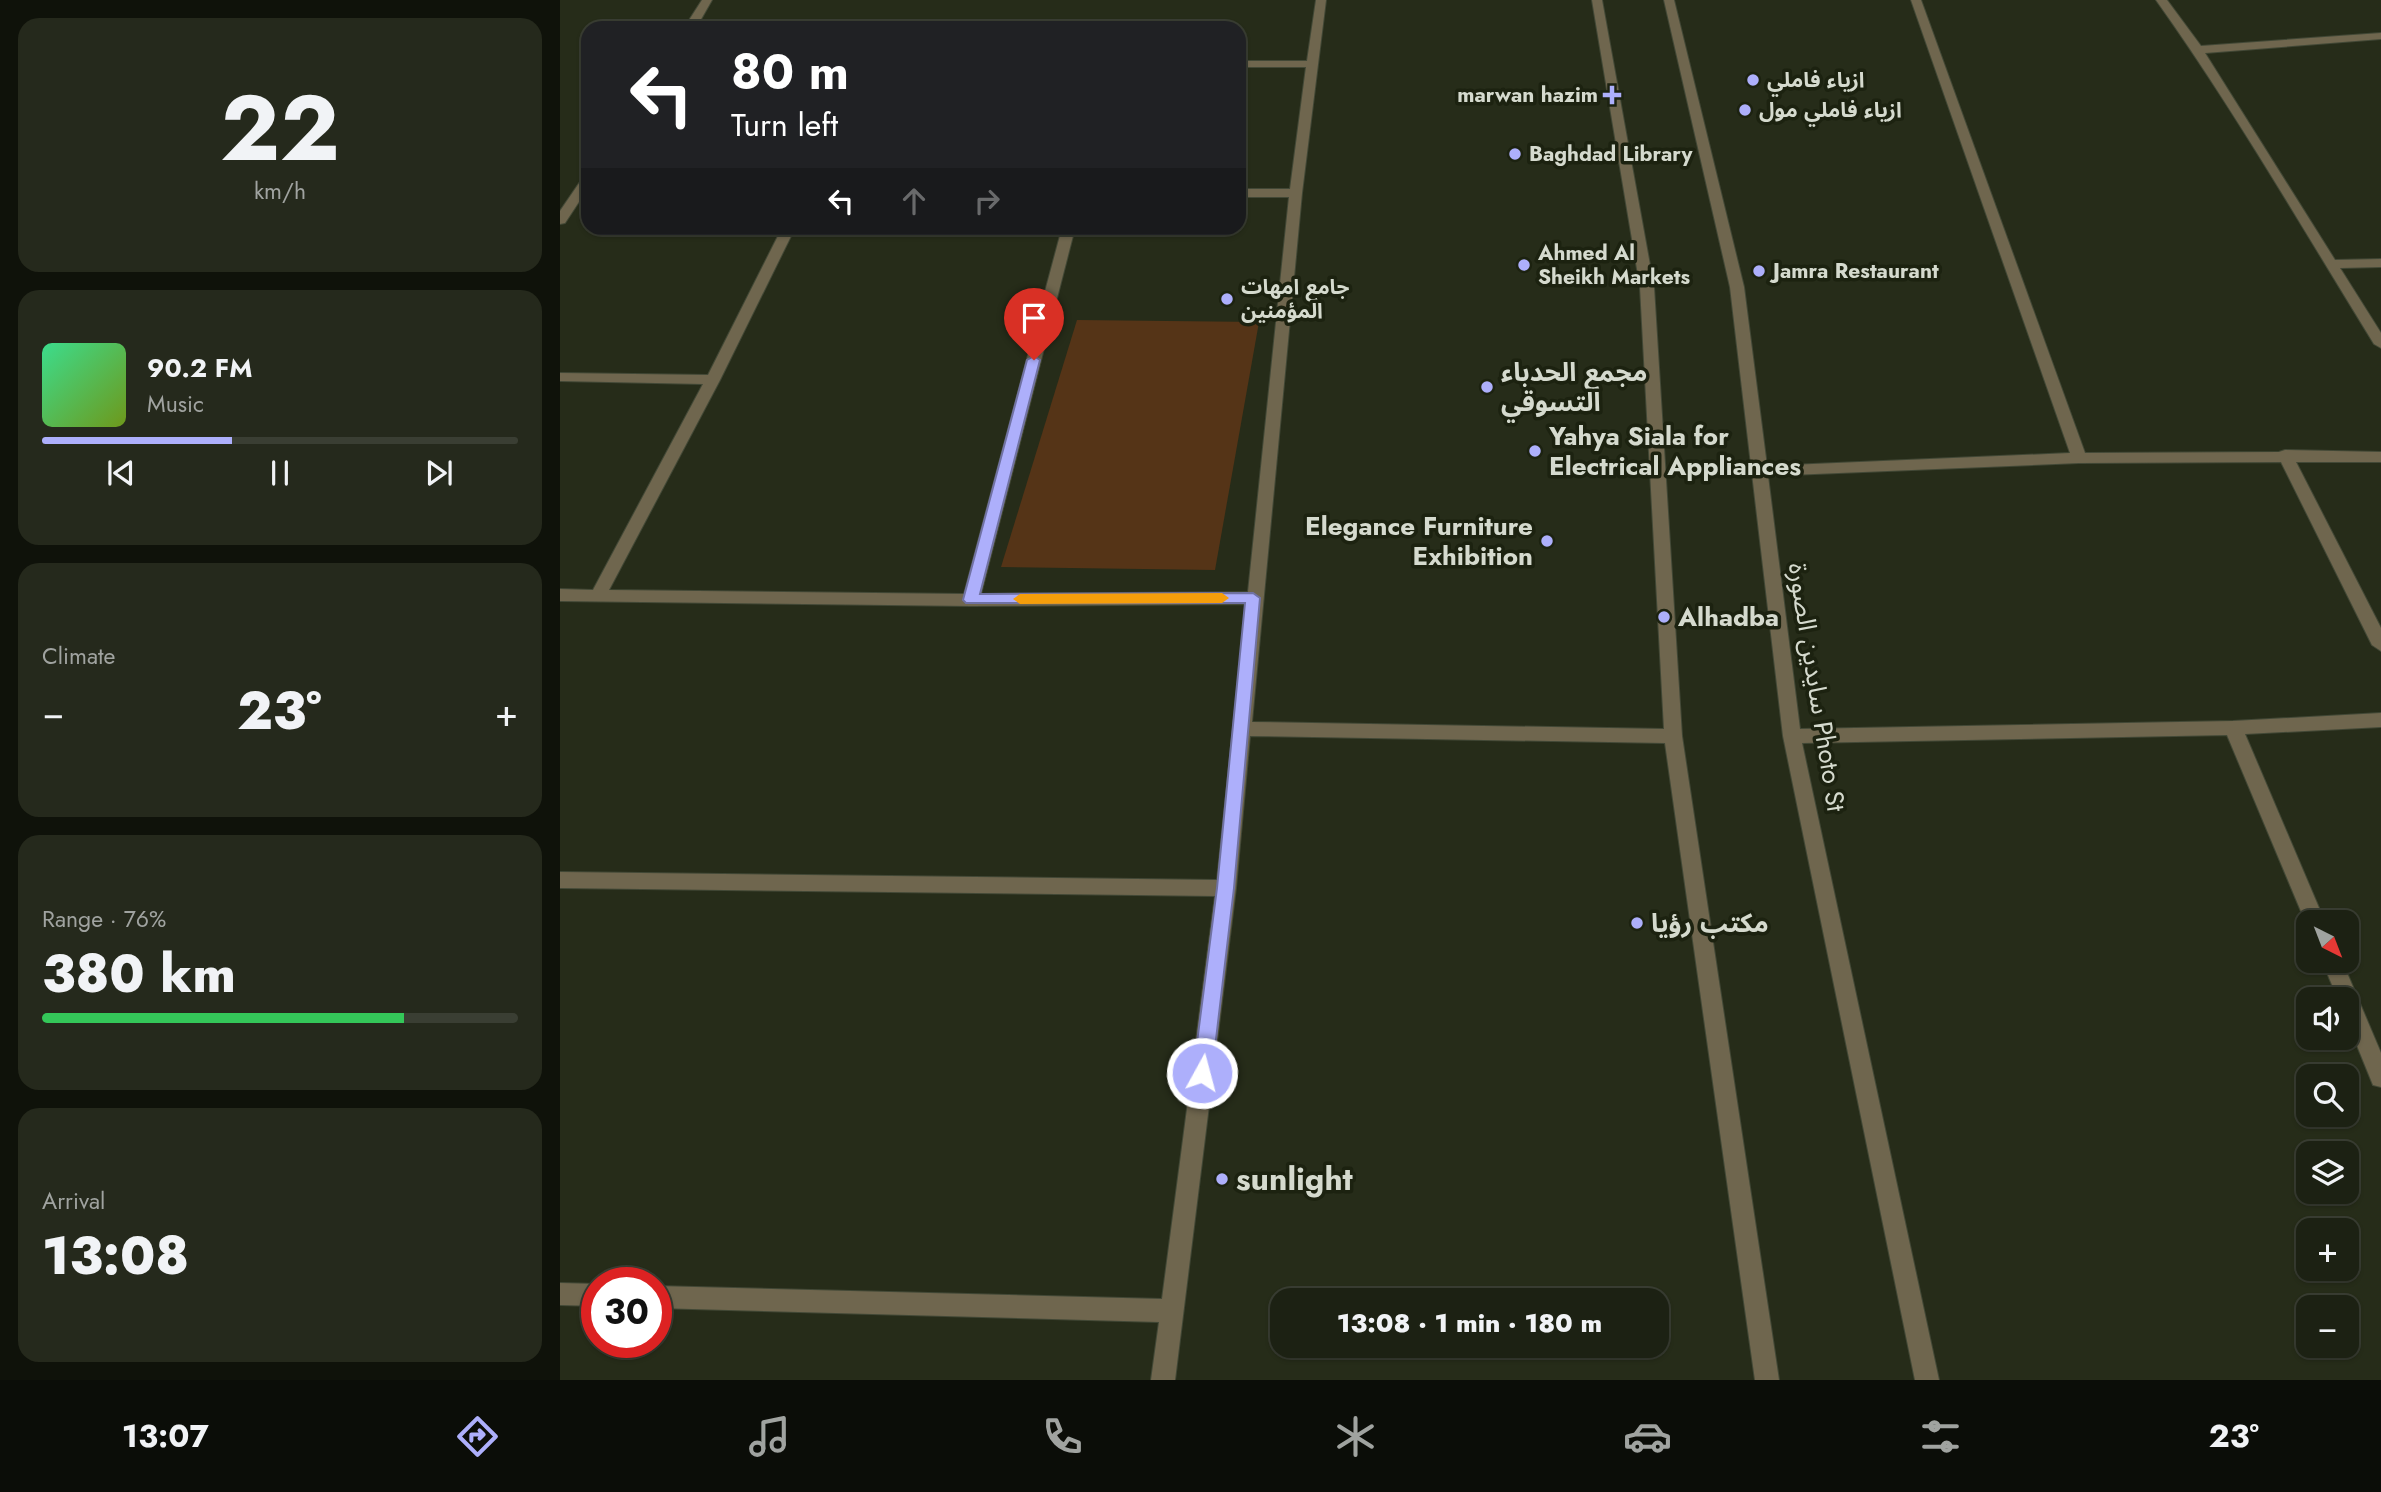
<!DOCTYPE html>
<meta charset="utf-8">
<style>
body{margin:0;font-family:Jost,"Noto Sans Arabic",sans-serif;background:#25291c;color:#f1f3f6;height:100vh;display:flex;flex-direction:column;font-size:26px;white-space:nowrap}
*{box-sizing:border-box;margin:0}
p{font-size:23px;color:#a0a3a0}
.icon{flex:none;width:38px;height:38px;fill:none;stroke:currentColor;stroke-width:2;stroke-linecap:round;stroke-linejoin:round}
.map{position:relative;flex:1;overflow:hidden}
.side{display:flex;flex-direction:column;gap:18px;padding:18px;background:#0f120a;width:560px}
.side>*{flex:none}
.guide{position:absolute;left:21px;top:21px;width:665px;height:214px;border-radius:21px;box-shadow:0 2px 5px #0004,0 0 0 2px #3a3e33;background:#202124;color:#fff;overflow:hidden}
.needle{width:46px;rotate:138deg}
.controls{position:absolute;left:1736px;top:910px;display:grid;gap:14px}
.controls a{display:grid;place-items:center;width:63px;height:63px;border-radius:14px;background:#1c2113;box-shadow:0 2px 5px #0004,0 0 0 2px #3a3e33;font-size:35px}
.speed{position:absolute;left:21px;top:1267px;display:flex;gap:14px;font-size:35px;font-weight:700;text-align:center}
.speed>*{display:grid;place-content:center;width:91px;height:91px;border-radius:50%;background:#1c2113;box-shadow:0 2px 5px #0004,0 0 0 2px #3a3e33;line-height:1}
.speed .limit{border:10px solid #d22;background:#fff;color:#111}
.pin{position:absolute;display:grid;place-items:center;width:60px;height:60px;color:#fff;margin:-72px -30px;border-radius:50% 50% 50% 0;rotate:-45deg;box-shadow:0 0 7px #0007}
.pin .icon{rotate:45deg}
.me{position:absolute;width:77px;margin:-38px;rotate:7deg;stroke-linejoin:round;filter:drop-shadow(0 0 5px #0008)}
.turn{display:flex;align-items:center;gap:24px;height:147px;padding:0 35px;font-size:32px}
.turn .icon{width:91px;height:91px;stroke-width:2.5}
.turn b{display:block;font-size:49px;line-height:60px}
.lanes{display:flex;align-items:center;height:66px;padding:0 35px;background:#0003;justify-content:center;gap:35px;direction:ltr}
.lanes .off{opacity:.35}
.big{font-size:52px;font-weight:800;line-height:1.1}
.side .card{flex:1;display:flex;flex-direction:column;justify-content:center;gap:10px;min-width:0;padding:0 24px;border-radius:21px;background:#25291c}
.side .dial{align-items:center;gap:0}
.dial b{font-size:91px;line-height:1}
.song{display:flex;align-items:center;gap:21px}
.cover{width:84px;height:84px;border-radius:10px;background:linear-gradient(135deg,hsl(150 70% 55%),hsl(80 70% 35%))}
.played{height:7px;border-radius:4px;background:linear-gradient(90deg,#adaffb 40%,#3a3e33 40%)}
.keys{display:flex;justify-content:space-around;direction:ltr}
.heat{display:flex;justify-content:space-between;align-items:center;font-size:38px;direction:ltr}
.charge{height:10px;border-radius:5px;background:linear-gradient(90deg,#34c759 76%,#3a3e33 0)}
.trip{position:absolute;left:710px;top:1288px;width:399px;height:70px;border-radius:21px;background:#1c2113;box-shadow:0 2px 5px #0004,0 0 0 2px #3a3e33;font-weight:800;line-height:70px;text-align:center}
.dock{display:flex;height:112px;justify-content:space-around;align-items:center;background:#0b0d08;color:#a0a3a0}
.dock .icon{width:49px;height:49px}
.dock .selected{color:#adaffb}
.dock b{font-size:32px;color:#f1f3f6}
main{display:flex;flex:1;min-height:0}
.map>svg:first-child{display:block}
.green{fill:#553417}
.lines{fill:none;stroke-linecap:round;stroke-linejoin:round}
.minor-casing{stroke:#424836;stroke-width:2}
.minor{fill:#6f664e;fill-rule:evenodd}
.route{fill:#adaffb;stroke:#7072a3;stroke-width:2}
.slow{fill:#f59e0b}
.poi-dot{fill:#adaffb;stroke:#1c2210;stroke-width:2.5}
.labels{text-anchor:middle;dominant-baseline:central;stroke-width:7;stroke-linejoin:round;paint-order:stroke}
.far-poi-label{font-size:21px;font-weight:bold;fill:#d5dace;stroke:#1c2210;text-anchor:start}
.poi-label{font-size:26px;font-weight:bold;fill:#d5dace;stroke:#1c2210;text-anchor:start}
.street-label{font-size:26px;fill:#d5dace;stroke:#1c2210}
.near-poi-label{font-size:32px;font-weight:bold;fill:#d5dace;stroke:#1c2210;text-anchor:start}
</style>
<main>
<section class="side">
<div class="card dial"><b>22</b><p>km/h</p></div>
<div class="card">
<div class="song"><i class="cover"></i><div><b>90.2 FM</b><p>Music</p></div></div>
<div class="played"></div>
<div class="keys"><svg class="icon" aria-label="previous" viewBox="0 0 24 24"><path d="M18 5L8 12l10 7zM5 5v14"/></svg><svg class="icon" aria-label="pause" viewBox="0 0 24 24"><path d="M8 5v14M16 5v14"/></svg><svg class="icon" aria-label="next" viewBox="0 0 24 24"><path d="M6 5l10 7-10 7zM19 5v14"/></svg></div>
</div>
<div class="card"><p>Climate</p>
<div class="heat"><a>−</a><b class="big">23°</b><a>+</a></div>
</div>
<div class="card"><p>Range · 76%</p><b class="big">380 km</b><div class="charge"></div></div>
<div class="card"><p>Arrival</p><b class="big">13:08</b></div>
</section>
<div class="map">
<svg width="1821" height="1380" viewBox="0 0 1821 1380">
<rect width="100%" height="100%" fill="#262c19"/>
<!-- green -->
<path class="green" d="M517,320L699,322L655,570L441,567Z"/>
<g class="lines">
<defs>
<path id="minor" d="M142,0H152L136,28H124Z
M756,0H766L742,193L692,722L1104,729L1080,287L1032,0H1042L1094,287L1122,736L1219,1380H1195L1105,743L690,736L676,888L615,1380H591L599,1322L96,1308V1286L602,1299L655,896L0,888V872L657,880L686,604L411,606L0,601V589L33,590L143,384L0,381V373L148,375L222,228H235L160,380L49,590L404,594L502,228H515L421,594L688,592L729,197H679V189H730L746,67H679V61H747Z
M1104,0H1114L1184,287L1207,466L1510,453L1351,0H1361L1525,453L1719,452L1725,450L1821,452V462H1736L1821,628V651L1812,645L1721,462L1519,463L1208,476L1240,729L1673,721L1821,713V727L1685,734L1765,922H1748V928L1667,735L1242,743L1379,1380H1355L1223,736L1170,287Z
M1596,0H1607L1641,46L1821,33V39L1645,53L1775,260L1821,259V267L1780,268L1821,333V348L1814,344C1743,229 1675,111 1596,0Z
M28,175V188L5,223L0,224V211L24,176Z
M1762,961H1782L1821,1053V1087L1813,1085L1787,1021V999H1778Z
M0,1283L37,1284V1306L0,1305Z"/>
</defs>
<!-- minor casing -->
<use href="#minor" class="minor-casing"/>
<!-- minor -->
<use href="#minor" class="minor"/>
</g>
<!-- route -->
<path class="route" d="M474,356L480,360L420,594L693,593L700,598L674,888L652,1073L649,1079L642,1082L636,1079L633,1073L657,888L685,603H406L403,600L467,360Z"/>
<!-- slow -->
<path class="slow" d="M662,593L669,598L662,603L460,604L453,599L460,594Z"/>
<!-- markers -->
<g class="poi-dot">
<circle cx="1193" cy="80" r="7"/>
<path d="M1048.5 84.5h7v7h7v7h-7v7h-7v-7h-7v-7h7z"/>
<circle cx="1185" cy="110" r="7"/>
<circle cx="955" cy="154" r="7"/>
<circle cx="964" cy="265" r="7"/>
<circle cx="1199" cy="271" r="7"/>
<circle cx="667" cy="299" r="7"/>
<circle cx="927" cy="387" r="7"/>
<circle cx="975" cy="451" r="7"/>
<circle cx="987" cy="541" r="7"/>
<circle cx="1104" cy="617" r="7"/>
<circle cx="1077" cy="923" r="7"/>
<circle cx="662" cy="1179" r="7"/>
</g>
<g class="labels">
<!-- far-poi labels -->
<g class="far-poi-label">
<text x="1207" y="80">ازياء فاملي</text>
<text x="1038" y="95" text-anchor="end">marwan hazim</text>
<text x="1199" y="110">ازياء فاملي مول</text>
<text x="969" y="154">Baghdad Library</text>
<text x="978" y="253">Ahmed Al<tspan x="978" dy="24">Sheikh Markets</tspan></text>
<text x="1213" y="271">Jamra Restaurant</text>
<text x="681" y="287">جامع امهات<tspan x="681" dy="24">المؤمنين</tspan></text>
</g>
<!-- poi labels -->
<g class="poi-label">
<text x="941" y="372">مجمع الحدباء<tspan x="941" dy="30">التسوقي</tspan></text>
<text x="989" y="436">Yahya Siala for<tspan x="989" dy="30">Electrical Appliances</tspan></text>
<text x="973" y="526" text-anchor="end">Elegance Furniture<tspan x="973" dy="30">Exhibition</tspan></text>
<text x="1118" y="617">Alhadba</text>
<text x="1091" y="923">مكتب رؤيا</text>
</g>
<!-- street labels -->
<g class="street-label">
<text transform="translate(1257 687) rotate(81)">سايدين الصورة Photo St</text>
</g>
<!-- near-poi labels -->
<g class="near-poi-label">
<text x="676" y="1179">sunlight</text>
</g>
</g>
</svg>
<div class="controls">
<a><svg class="needle" viewBox="-14 -14 28 28"><path d="M0-13l5 13h-10z" fill="#e53935"/><path d="M0 13l5-13h-10z" fill="#a0a3a0"/></svg></a>
<a><svg class="icon" aria-label="sound" viewBox="0 0 24 24"><path d="M4 9h4l5-4v14l-5-4H4zM17 9q2 3 0 6"/></svg></a>
<a><svg class="icon" aria-label="search" viewBox="0 0 24 24"><circle cx="10" cy="10" r="6"/><path d="M15 15l6 6"/></svg></a>
<a><svg class="icon" aria-label="layers" viewBox="0 0 24 24"><path d="M12 4l9 5-9 5-9-5zM3 14l9 5 9-5"/></svg></a>
<a>+</a>
<a>−</a>
</div>
<div class="speed"><div class="limit">30</div></div>
<div class="pin" style="left:474px;top:360px;background:#d93025"><svg class="icon" aria-label="arrive" viewBox="0 0 24 24"><path d="M6 21V4h12l-3 4 3 4H6"/></svg></div>
<svg class="me" style="left:642px;top:1073px" viewBox="-20 -20 40 40"><circle r="17" fill="#adaffb" stroke="#fff" stroke-width="3"/><path d="M0-11L8 9 0 5-8 9z" fill="#fff"/></svg>
<div class="trip">13:08 · 1 min · 180 m</div>
<div class="guide">
<div class="turn"><svg class="icon" aria-label="left" viewBox="0 0 24 24"><path d="M17 20v-9H6M10 6l-5 5 5 5"/></svg><div><b>80 m</b>Turn left</div></div>
<div class="lanes"><svg class="icon" aria-label="left" viewBox="0 0 24 24"><path d="M17 20v-9H6M10 6l-5 5 5 5"/></svg><svg class="icon off" aria-label="ahead" viewBox="0 0 24 24"><path d="M12 20V5M6 11l6-6 6 6"/></svg><svg class="icon off" aria-label="right" viewBox="0 0 24 24"><path d="M7 20v-9h11M14 6l5 5-5 5"/></svg></div>
</div>
</div>
</main>
<nav class="dock">
<b>13:07</b>
<svg class="icon selected" aria-label="directions" viewBox="0 0 24 24"><path d="M12 3l9 9-9 9-9-9zM9 14v-3h6M13 9l2 2-2 2"/></svg>
<svg class="icon" aria-label="music" viewBox="0 0 24 24"><path d="M9 18V5l10-2v13"/><circle cx="6" cy="18" r="3"/><circle cx="16" cy="16" r="3"/></svg>
<svg class="icon" aria-label="phone" viewBox="0 0 24 24"><path d="M5 4h4l2 5-3 2q2 4 5 5l2-3 5 2v4C11 20 4 13 5 4z"/></svg>
<svg class="icon" aria-label="climate" viewBox="0 0 24 24"><path d="M12 3v18M4 7l16 10M4 17L20 7"/></svg>
<svg class="icon" aria-label="car" viewBox="0 0 24 24"><path d="M5 17H2v-5l4-1 3-4h7l3 4 3 1v5h-3M9 17h6M6 11h13"/><circle cx="7" cy="17" r="2"/><circle cx="17" cy="17" r="2"/></svg>
<svg class="icon" aria-label="filters" viewBox="0 0 24 24"><path d="M4 7h16M4 17h16"/><circle cx="9" cy="7" r="2"/><circle cx="15" cy="17" r="2"/></svg>
<b>23°</b>
</nav>
